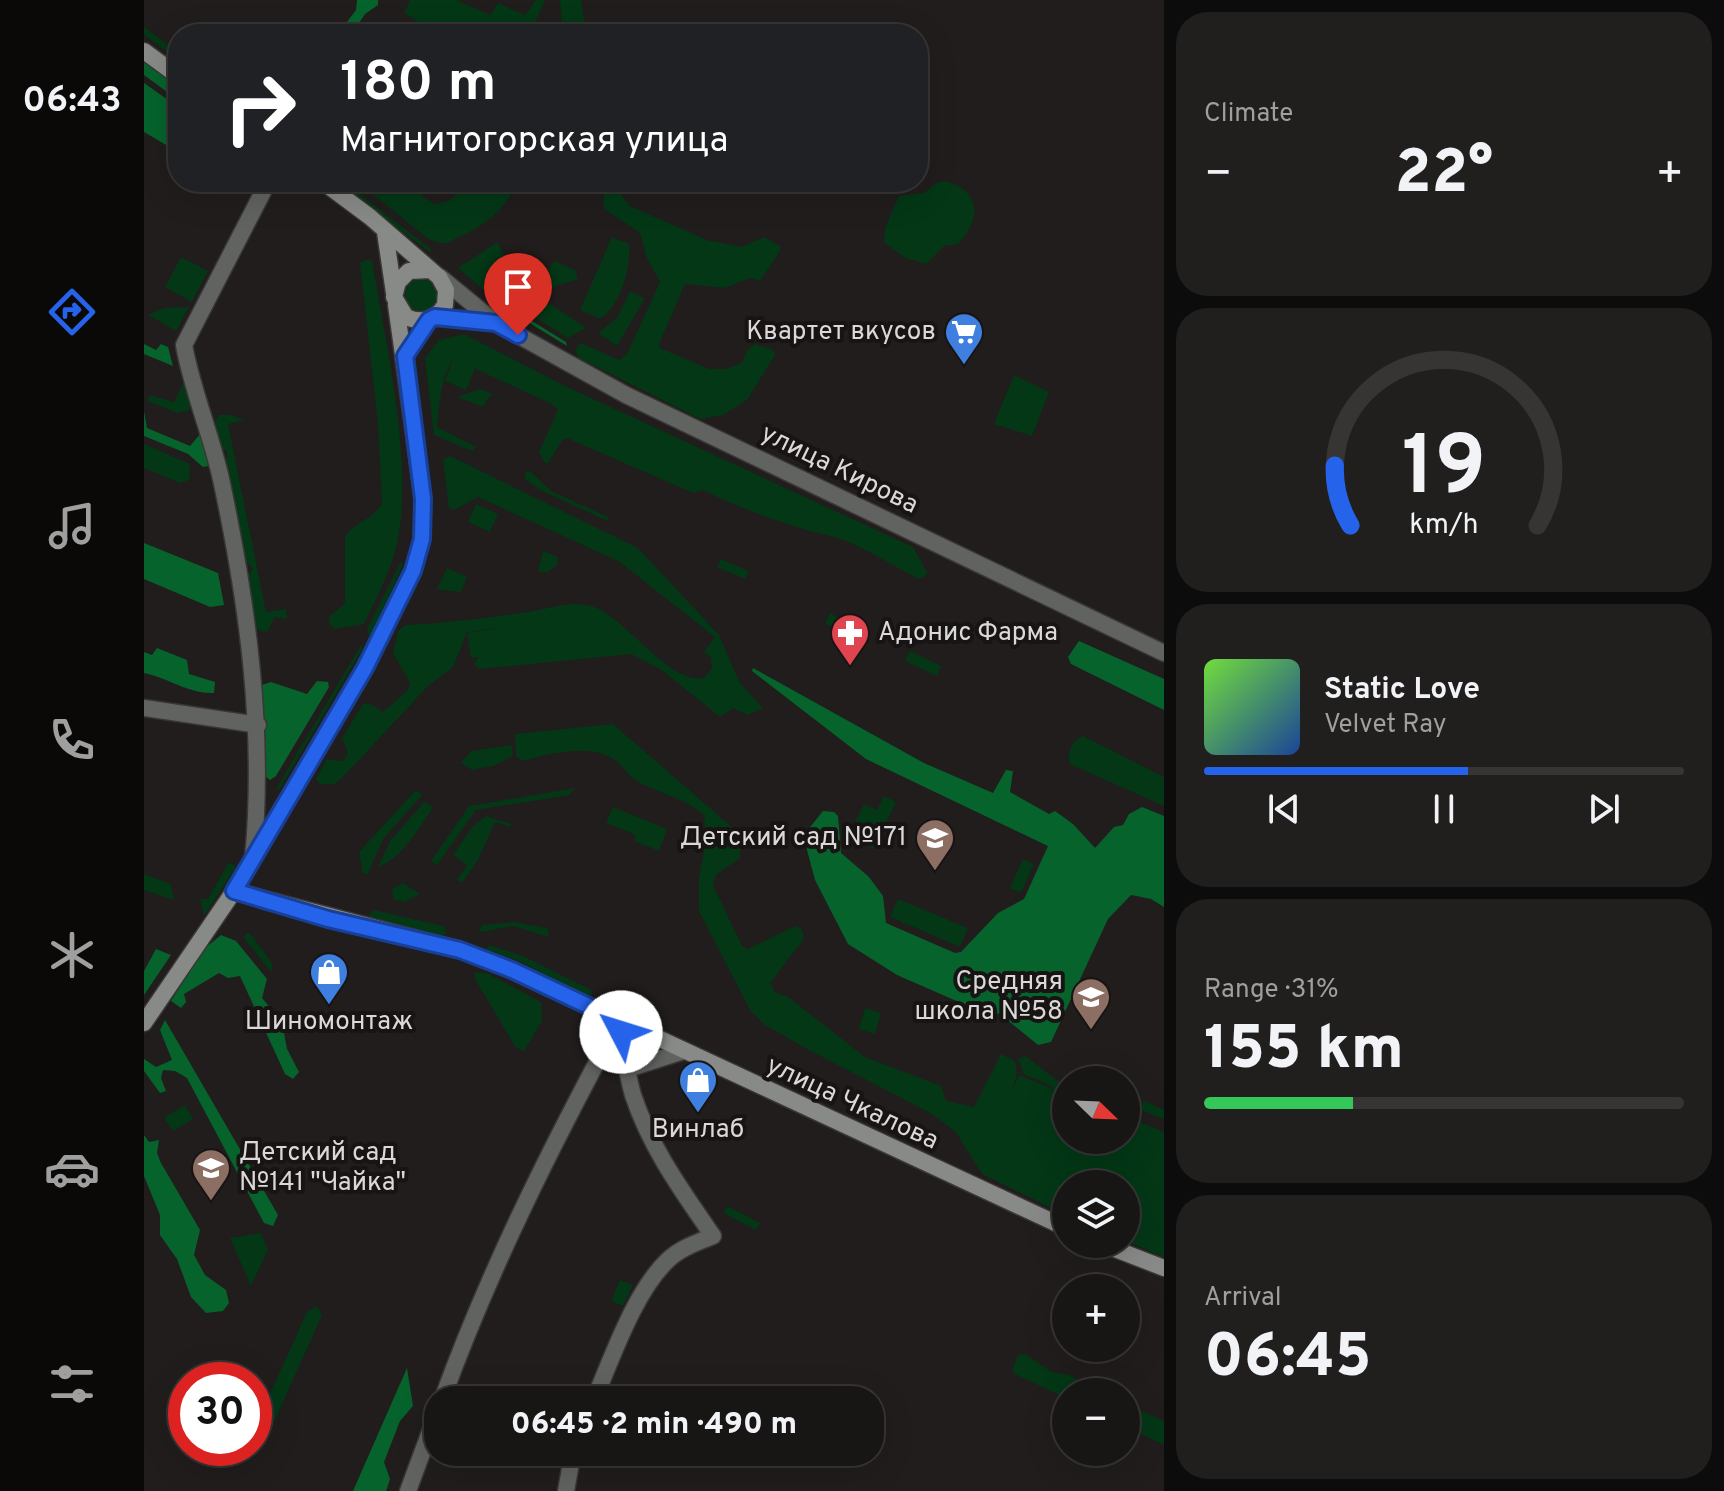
<!DOCTYPE html>
<meta charset="utf-8">
<style>
body{margin:0;font-family:Overpass,sans-serif;background:#211f1e;color:#f1f3f6;height:100vh;display:flex;flex-direction:column;font-size:30px;white-space:nowrap}
*{box-sizing:border-box;margin:0}
p{font-size:26px;color:#9f9fa0}
.icon{flex:none;width:44px;height:44px;fill:none;stroke:currentColor;stroke-width:2;stroke-linecap:round;stroke-linejoin:round}
.map{position:relative;flex:1;overflow:hidden}
.drawer{display:flex;flex-direction:column;gap:12px;padding:12px;background:#0d0c0c;width:560px}
.drawer>*{flex:none}
.banner{position:absolute;left:24px;top:24px;width:760px;height:168px;border-radius:32px;box-shadow:0 8px 32px #0002,0 0 0 2px #363534;background:#202124;color:#fff;overflow:hidden}
.needle{width:52px;rotate:113deg}
.tools{position:absolute;left:908px;top:1066px;display:grid;gap:16px}
.tools a{display:grid;place-items:center;width:88px;height:88px;border-radius:50%;background:#181615;box-shadow:0 8px 32px #0002,0 0 0 2px #363534;font-size:40px}
.speed{position:absolute;left:24px;top:1362px;display:flex;gap:16px;font-size:40px;font-weight:700;text-align:center}
.speed>*{display:grid;place-content:center;width:104px;height:104px;border-radius:50%;background:#181615;box-shadow:0 8px 32px #0002,0 0 0 2px #363534;line-height:1}
.speed .limit{border:12px solid #d22;background:#fff;color:#111}
.pin{position:absolute;display:grid;place-items:center;width:68px;height:68px;color:#fff;margin:-82px -34px;border-radius:50% 50% 50% 0;rotate:-45deg;box-shadow:0 0 8px #0007}
.pin .icon{rotate:45deg}
.me{position:absolute;width:88px;margin:-44px;rotate:310deg;stroke-linejoin:round;filter:drop-shadow(0 0 6px #0008)}
.turn{display:flex;align-items:center;gap:28px;height:168px;padding:0 40px;font-size:36px}
.turn .icon{width:104px;height:104px;stroke-width:2.5}
.turn b{display:block;font-size:56px;line-height:68px}
.big{font-size:60px;font-weight:800;line-height:1.1}
.drawer .tile{flex:1;display:flex;flex-direction:column;justify-content:center;gap:12px;min-width:0;padding:0 28px;border-radius:32px;background:#211f1e}
.drawer .dial{align-items:center;gap:0}
.dial svg{height:208px;overflow:visible;fill:none;stroke:#363534;stroke-width:7;stroke-linecap:round;text-anchor:middle}
.dial text{fill:#f1f3f6;stroke:none}
.song{display:flex;align-items:center;gap:24px}
.cover{width:96px;height:96px;border-radius:12px;background:linear-gradient(135deg,hsl(100 70% 55%),hsl(220 70% 35%))}
.played{height:8px;border-radius:4px;background:linear-gradient(90deg,#2563eb 55%,#363534 55%)}
.keys{display:flex;justify-content:space-around;direction:ltr}
.heat{display:flex;justify-content:space-between;align-items:center;font-size:44px;direction:ltr}
.charge{height:12px;border-radius:6px;background:linear-gradient(90deg,#34c759 31%,#363534 0)}
.trip{position:absolute;left:280px;top:1386px;width:460px;height:80px;border-radius:32px;background:#181615;box-shadow:0 8px 32px #0002,0 0 0 2px #363534;font-weight:800;line-height:80px;text-align:center}
main{display:flex;flex:1;min-height:0}
.dock{display:flex;flex-direction:column;width:144px;justify-content:space-around;align-items:center;background:#0a0908;color:#9f9fa0}
.dock .icon{width:56px;height:56px}
.dock .active{color:#2563eb}
.dock b{font-size:36px;color:#f1f3f6}
.map>svg:first-child{display:block}
.green{fill:#033716}
.forest{fill:#06632c}
.lines{fill:none;stroke-linecap:round;stroke-linejoin:round}
.minor-casing{stroke:#3a3736;stroke-width:19}
.tertiary-casing{stroke:#3a3736;stroke-width:19}
.secondary-casing{stroke:#3a3736;stroke-width:19}
.minor{stroke:#616361;stroke-width:16}
.tertiary{stroke:#616361;stroke-width:16}
.secondary{stroke:#888a88;stroke-width:16}
.route-casing{stroke:#184099;stroke-width:20}
.route{stroke:#2563eb;stroke-width:14}
.labels{text-anchor:middle;dominant-baseline:central;stroke-width:8;stroke-linejoin:round;paint-order:stroke}
.poi-label{font-size:26px;fill:#dbd9d8;stroke:#171413;text-anchor:end}
.street-label{font-size:26px;fill:#dbd9d8;stroke:#171413}
</style>
<main>
<nav class="dock">
<b>06:43</b>
<svg class="icon active" aria-label="directions" viewBox="0 0 24 24"><path d="M12 3l9 9-9 9-9-9zM9 14v-3h6M13 9l2 2-2 2"/></svg>
<svg class="icon" aria-label="music" viewBox="0 0 24 24"><path d="M9 18V5l10-2v13"/><circle cx="6" cy="18" r="3"/><circle cx="16" cy="16" r="3"/></svg>
<svg class="icon" aria-label="phone" viewBox="0 0 24 24"><path d="M5 4h4l2 5-3 2q2 4 5 5l2-3 5 2v4C11 20 4 13 5 4z"/></svg>
<svg class="icon" aria-label="climate" viewBox="0 0 24 24"><path d="M12 3v18M4 7l16 10M4 17L20 7"/></svg>
<svg class="icon" aria-label="car" viewBox="0 0 24 24"><path d="M5 17H2v-5l4-1 3-4h7l3 4 3 1v5h-3M9 17h6M6 11h13"/><circle cx="7" cy="17" r="2"/><circle cx="17" cy="17" r="2"/></svg>
<svg class="icon" aria-label="filters" viewBox="0 0 24 24"><path d="M4 7h16M4 17h16"/><circle cx="9" cy="7" r="2"/><circle cx="15" cy="17" r="2"/></svg>
</nav>
<div class="map">
<svg width="1020" height="1491" viewBox="0 0 1020 1491">
<rect width="100%" height="100%" fill="#201d1c"/>
<!-- green -->
<path class="green" d="M266,0H312L346,15L354,3L381,15L392,0H401L390,25L377,34H277L278,24L260,13Z
M416,0H437L442,34H419Z
M0,27L34,52V60L0,35Z
M802,181C837,192 838,218 814,244L800,246L782,264L762,258L740,243L741,228L755,196L780,193L794,182Z
M192,182H200L287,249V253Z
M213,182H271L279,197L291,204L304,201L330,182H373C357,218 336,227 301,244L286,240Z
M458,182H468L486,206L563,240L598,247L620,237L636,246V251L616,281L606,278L581,288L541,284L515,344L516,348L565,369H581L598,363L604,349L611,344L629,350L631,355L603,400L579,415L556,419L435,358L431,350L437,343L475,360L483,354L516,282L502,256L496,233L459,208L461,187Z
M468,237L485,244C487,268 477,305 456,319L436,310Z
M354,242C360,263 375,276 399,277L410,261L431,270L434,279L356,304L314,268Z
M37,257L64,271L48,302L21,287Z
M224,259L228,261C241,338 268,457 255,533C250,566 234,594 220,624L191,629L185,624V617L201,603V536C212,521 230,519 238,503L234,424L216,263Z
M261 295a16 16 0 1 1 32 0a16 16 0 1 1-32 0Z
M486,291L501,298L473,346L454,333L473,318Z
M402,301L442,328L424,338L379,310Z
M45,307L32,331L4,315L20,308Z
M320,334L421,386L769,547L784,574L775,579C747,565 715,543 686,536C640,525 601,510 558,490L549,493L423,438L419,439L404,463H401L395,452L414,410L408,404L321,364L331,369L322,390L301,381L309,359C297,378 295,405 293,427L332,447L328,451L290,435L281,358L295,340Z
M870,375L905,392L888,436L850,424Z
M41,380L49,404L44,411L33,413L3,401L6,395L30,402Z
M336,389L386,408L347,394L339,407L313,397Z
M75,415H87L100,420L84,424L122,612L142,609L143,619L131,617L123,632L115,631L110,625L102,578L109,569L101,560L79,459L84,457L82,450H77L71,420Z
M0,444L46,464L45,480L36,483L0,468Z
M306,456L494,548L575,635L596,683L619,708L604,715L589,708L576,717L518,670L487,654L335,669L330,664L335,657L327,658L323,633L352,628L323,632L309,667L285,685L199,777L190,784H176L172,779L183,759L199,761L204,753L198,738L219,704L225,703L239,712L263,691L266,683L249,653L254,631L261,625C303,623 343,618 384,612C407,609 425,599 450,607C482,618 526,685 560,678L568,668L567,657L560,652L571,637L474,561L334,497L310,510L305,508L299,459Z
M382,472H387L407,491L464,517V521L396,490L380,478Z
M332,504L354,514L346,532L324,522Z
M399,551L414,557L413,565L404,572H394Z
M577,559L605,571L601,579L573,567Z
M257,561L259,565L228,633L224,635L223,629Z
M303,568L323,577L317,592L293,589Z
M686,613L705,623L701,633L681,624Z
M217,645L218,650L134,792L133,787Z
M766,651L797,666L793,676L761,661Z
M469,724L590,829L596,838V858L572,875L569,885L598,946L604,949L651,926L657,928L660,936L656,944L626,983L632,993L643,996L721,1057L797,1086L802,1101L830,1107L857,1054L871,1061L873,1074L867,1092L875,1075L907,1088V1093L909,1087L880,1074L874,1059L881,1056L922,1087V1140H982V1116L1020,1132V1257L982,1241V1184H922L921,1215L838,1174L811,1131L788,1114L663,1049L621,1025L606,1010L555,911V878L562,840L560,815C540,797 515,794 493,781C484,776 479,765 471,760C446,743 406,753 379,761L372,756L371,734Z
M939,736L1020,777V806L926,764C922,754 928,740 939,736Z
M368,745L369,756L349,766L328,770L317,763L327,751Z
M431,788L426,795L332,810L293,865L287,861L325,806Z
M272,790L278,795L240,838L224,873L219,874L215,852Z
M740,796L752,802L730,849L704,837L720,804L733,810Z
M280,802L289,807C276,828 257,859 234,867L246,841Z
M469,807L523,829L515,851L490,841L492,835L462,823Z
M342,816L368,824L366,827L351,822L334,860L318,883L313,880L323,865L309,855L329,826Z
M879,859L890,864L877,893L866,888Z
M85,862L92,867L60,916L56,899H64Z
M0,874L27,884L30,900L0,890Z
M259,883L276,894L260,902L249,899L248,889Z
M754,899L824,928L816,947L746,917Z
M230,910L299,926L303,933L295,937L222,918Z
M370,922L403,928L405,937L369,926L338,932L334,930L339,925Z
M105,932L129,964L127,972L99,937Z
M345,945L379,956L447,990L448,995L442,996L375,961L342,949Z
M331,972L345,974L397,1002L398,1021L380,1051L372,1048L331,979Z
M721,1008L737,1013L731,1034L715,1029Z
M999,1100L1020,1110V1119L997,1110Z
M41,1105L49,1119L29,1131L20,1118Z
M583,1206L616,1223L612,1230L579,1213Z
M117,1233L124,1249L107,1286L86,1238Z
M476,1280L489,1285L479,1306L467,1301Z
M173,1306L178,1315L120,1444L112,1447L111,1427L163,1312Z
M881,1354L908,1372L925,1375L956,1392H922V1398L871,1374L868,1370L874,1355Z
M982,1404L1020,1421V1445L982,1427Z"/>
<!-- forest -->
<path class="forest" d="M213,0H234V5L221,14L208,34H194L212,10Z
M0,55L34,80V100L0,75Z
M0,83L34,107V152L0,132Z
M370,310L422,342L423,346L366,311Z
M0,344L12,350L17,344L24,347L29,366L0,354Z
M0,411L3,428L46,446L57,433L64,466L59,467L44,454L0,436Z
M0,543L74,573L80,605L66,607L0,579Z
M935,641L1020,679V710L927,664L924,657Z
M13,648L43,660L45,674L71,682L70,693C44,694 25,678 0,673V652L8,655Z
M609,668L780,763L849,793L862,770L869,771L866,792L905,814L911,811L929,824L951,848L970,827L979,825L985,814L998,807L1020,816V907L1007,899L987,895L964,919L907,1042L894,1045L856,1014L824,1006L753,975L704,944L671,880L663,850V831L679,811L690,812L694,816L697,853L725,877L739,896L742,923L811,953L817,952L854,913L880,899L904,846L722,759L608,671Z
M173,681L184,682L185,687L132,776L126,780L121,776L118,685L127,682L163,694Z
M77,935L92,941L123,979L118,998L138,1022L143,1049L155,1072L149,1079L141,1074L96,976L84,978L75,973L40,994L42,1002L37,1008L27,1001L60,949Z
M12,949L27,955L0,995V971Z
M21,1020L134,1215L129,1226L120,1223L43,1078L31,1071L19,1070L17,1078L22,1091L16,1093L0,1071V1059L12,1067L28,1060L16,1030Z
M0,1135L5,1142L15,1140L13,1153L17,1163L56,1230L50,1255L61,1275L82,1290L85,1303L79,1311L62,1313L47,1297L33,1259L16,1235V1215L0,1176Z
M263,1368L269,1406L256,1421L240,1462L246,1479L242,1491H209Z"/>
<g class="lines">
<defs>
<path id="minor" d="M0,708L114,725
M109,859C121,731 104,605 77,479C67,434 48,390 40,345L124,182
M484,1069L540,1051
M298,1400C346,1268 408,1145 475,1021
M450,1400C468,1358 491,1290 525,1259C537,1248 554,1242 569,1236C538,1191 506,1147 489,1095C482,1071 479,1045 475,1021
M264,1491L294,1410
M422,1491L429,1452"/>
<path id="tertiary" d="M296,277L352,323L482,395L1020,653
M291,317L351,323"/>
<path id="secondary" d="M0,51L34,76
M179,182L226,217L295,277L302,290L301,305C292,320 278,324 262,317L250,297L254,282L265,271L287,270
M241,232L250,293
M261,356L285,320
M90,891L316,950L368,970L922,1228
M0,1023L90,891L221,668L269,571L278,539L279,499L252,305
M958,1244L1020,1268"/>
</defs>
<!-- minor casing -->
<use href="#minor" class="minor-casing"/>
<!-- tertiary casing -->
<use href="#tertiary" class="tertiary-casing"/>
<!-- secondary casing -->
<use href="#secondary" class="secondary-casing"/>
<!-- minor -->
<use href="#minor" class="minor"/>
<!-- tertiary -->
<use href="#tertiary" class="tertiary"/>
<!-- secondary -->
<use href="#secondary" class="secondary"/>
</g>
<g class="lines">
<defs>
<path id="route" d="M374,335L352,323L291,317L285,320L261,356L279,499L278,539L269,571L221,668L90,891L184,919L316,950L368,970L457,1012L475,1021L477,1032"/>
</defs>
<!-- route casing -->
<use href="#route" class="route-casing"/>
<!-- route -->
<use href="#route" class="route"/>
</g>
<!-- icons -->
<defs>
<symbol id="supermarket-pin" viewBox="-11 -11 22 30"><path d="M0 17L-7.5 6A9.5 9.5 0 1 1 7.5 6Z" fill="#3f7fe0" stroke="#171413"/><path d="M-6-5.5h2.5l.6 2H6L4.5 2H-2.5L-4.4-4H-6ZM-1.5 3.2a1.3 1.3 0 1 0 .1 0ZM3 3.2a1.3 1.3 0 1 0 .1 0Z" fill="#fff"/></symbol>
<symbol id="pharmacy-pin" viewBox="-11 -11 22 30"><path d="M0 17L-7.5 6A9.5 9.5 0 1 1 7.5 6Z" fill="#e0444e" stroke="#171413"/><path d="M-2-6h4v4h4v4h-4v4h-4v-4h-4v-4h4Z" fill="#fff"/></symbol>
<symbol id="school-pin" viewBox="-11 -11 22 30"><path d="M0 17L-7.5 6A9.5 9.5 0 1 1 7.5 6Z" fill="#8d6e63" stroke="#171413"/><path d="M0-5L7-2L0 1L-7-2ZM-4 1L0 2.5L4 1V4Q0 6-4 4Z" fill="#fff"/></symbol>
<symbol id="shop-pin" viewBox="-11 -11 22 30"><path d="M0 17L-7.5 6A9.5 9.5 0 1 1 7.5 6Z" fill="#3f7fe0" stroke="#171413"/><path d="M-5-2.5h2.3a2.7 3.5 0 0 1 5.4 0H5L5.5 6h-11ZM-1.5-2.5h3a1.5 2.3 0 0 0-3 0Z" fill="#fff"/></symbol>
</defs>
<g fill-rule="evenodd">
<use href="#supermarket-pin" x="798" y="310" width="44" height="60"/>
<use href="#pharmacy-pin" x="684" y="611" width="44" height="60"/>
<use href="#school-pin" x="769" y="816" width="44" height="60"/>
<use href="#shop-pin" x="163" y="950" width="44" height="60"/>
<use href="#school-pin" x="925" y="975" width="44" height="60"/>
<use href="#shop-pin" x="532" y="1058" width="44" height="60"/>
<use href="#school-pin" x="45" y="1146" width="44" height="60"/>
</g>
<g class="labels">
<!-- poi labels -->
<g class="poi-label">
<text x="792" y="332">Квартет вкусов</text>
<text x="734" y="633" text-anchor="start">Адонис Фарма</text>
<text x="763" y="838">Детский сад №171</text>
<text x="919" y="982">Средняя<tspan x="919" dy="30">школа №58</tspan></text>
<text x="185" y="1022" text-anchor="middle">Шиномонтаж</text>
<text x="554" y="1130" text-anchor="middle">Винлаб</text>
<text x="95" y="1153" text-anchor="start">Детский сад<tspan x="95" dy="30">№141 "Чайка"</tspan></text>
</g>
<!-- street labels -->
<g class="street-label">
<text transform="translate(695 470) rotate(26)">улица Кирова</text>
<text transform="translate(708 1104) rotate(25)">улица Чкалова</text>
</g>
</g>
</svg>
<div class="tools">
<a><svg class="needle" viewBox="-14 -14 28 28"><path d="M0-13l5 13h-10z" fill="#e53935"/><path d="M0 13l5-13h-10z" fill="#9f9fa0"/></svg></a>
<a><svg class="icon" aria-label="layers" viewBox="0 0 24 24"><path d="M12 4l9 5-9 5-9-5zM3 14l9 5 9-5"/></svg></a>
<a>+</a>
<a>−</a>
</div>
<div class="speed"><div class="limit">30</div></div>
<div class="pin" style="left:374px;top:335px;background:#d93025"><svg class="icon" aria-label="arrive" viewBox="0 0 24 24"><path d="M6 21V4h12l-3 4 3 4H6"/></svg></div>
<svg class="me" style="left:477px;top:1032px" viewBox="-20 -20 40 40"><circle r="19" fill="#fff"/><path d="M0-13L10 11 0 6-10 11z" fill="#2563eb"/></svg>
<div class="trip">06:45 · 2 min · 490 m</div>
<div class="banner">
<div class="turn"><svg class="icon" aria-label="right" viewBox="0 0 24 24"><path d="M7 20v-9h11M14 6l5 5-5 5"/></svg><div><b>180 m</b>Магнитогорская улица</div></div>
</div>
</div>
<section class="drawer">
<div class="tile"><p>Climate</p>
<div class="heat"><a>−</a><b class="big">22°</b><a>+</a></div>
</div>
<div class="tile dial"><svg viewBox="0 0 100 80">
<path d="M14 69A42 42 0 1 1 86 69"/>
<path d="M14 69A42 42 0 0 1 8 46" stroke="#2563eb"/>
<text x="50" y="56" font-size="32" font-weight="700">19</text>
<text x="50" y="72" font-size="11">km/h</text>
</svg></div>
<div class="tile">
<div class="song"><i class="cover"></i><div><b>Static Love</b><p>Velvet Ray</p></div></div>
<div class="played"></div>
<div class="keys"><svg class="icon" aria-label="previous" viewBox="0 0 24 24"><path d="M18 5L8 12l10 7zM5 5v14"/></svg><svg class="icon" aria-label="pause" viewBox="0 0 24 24"><path d="M8 5v14M16 5v14"/></svg><svg class="icon" aria-label="next" viewBox="0 0 24 24"><path d="M6 5l10 7-10 7zM19 5v14"/></svg></div>
</div>
<div class="tile"><p>Range · 31%</p><b class="big">155 km</b><div class="charge"></div></div>
<div class="tile"><p>Arrival</p><b class="big">06:45</b></div>
</section>
</main>
